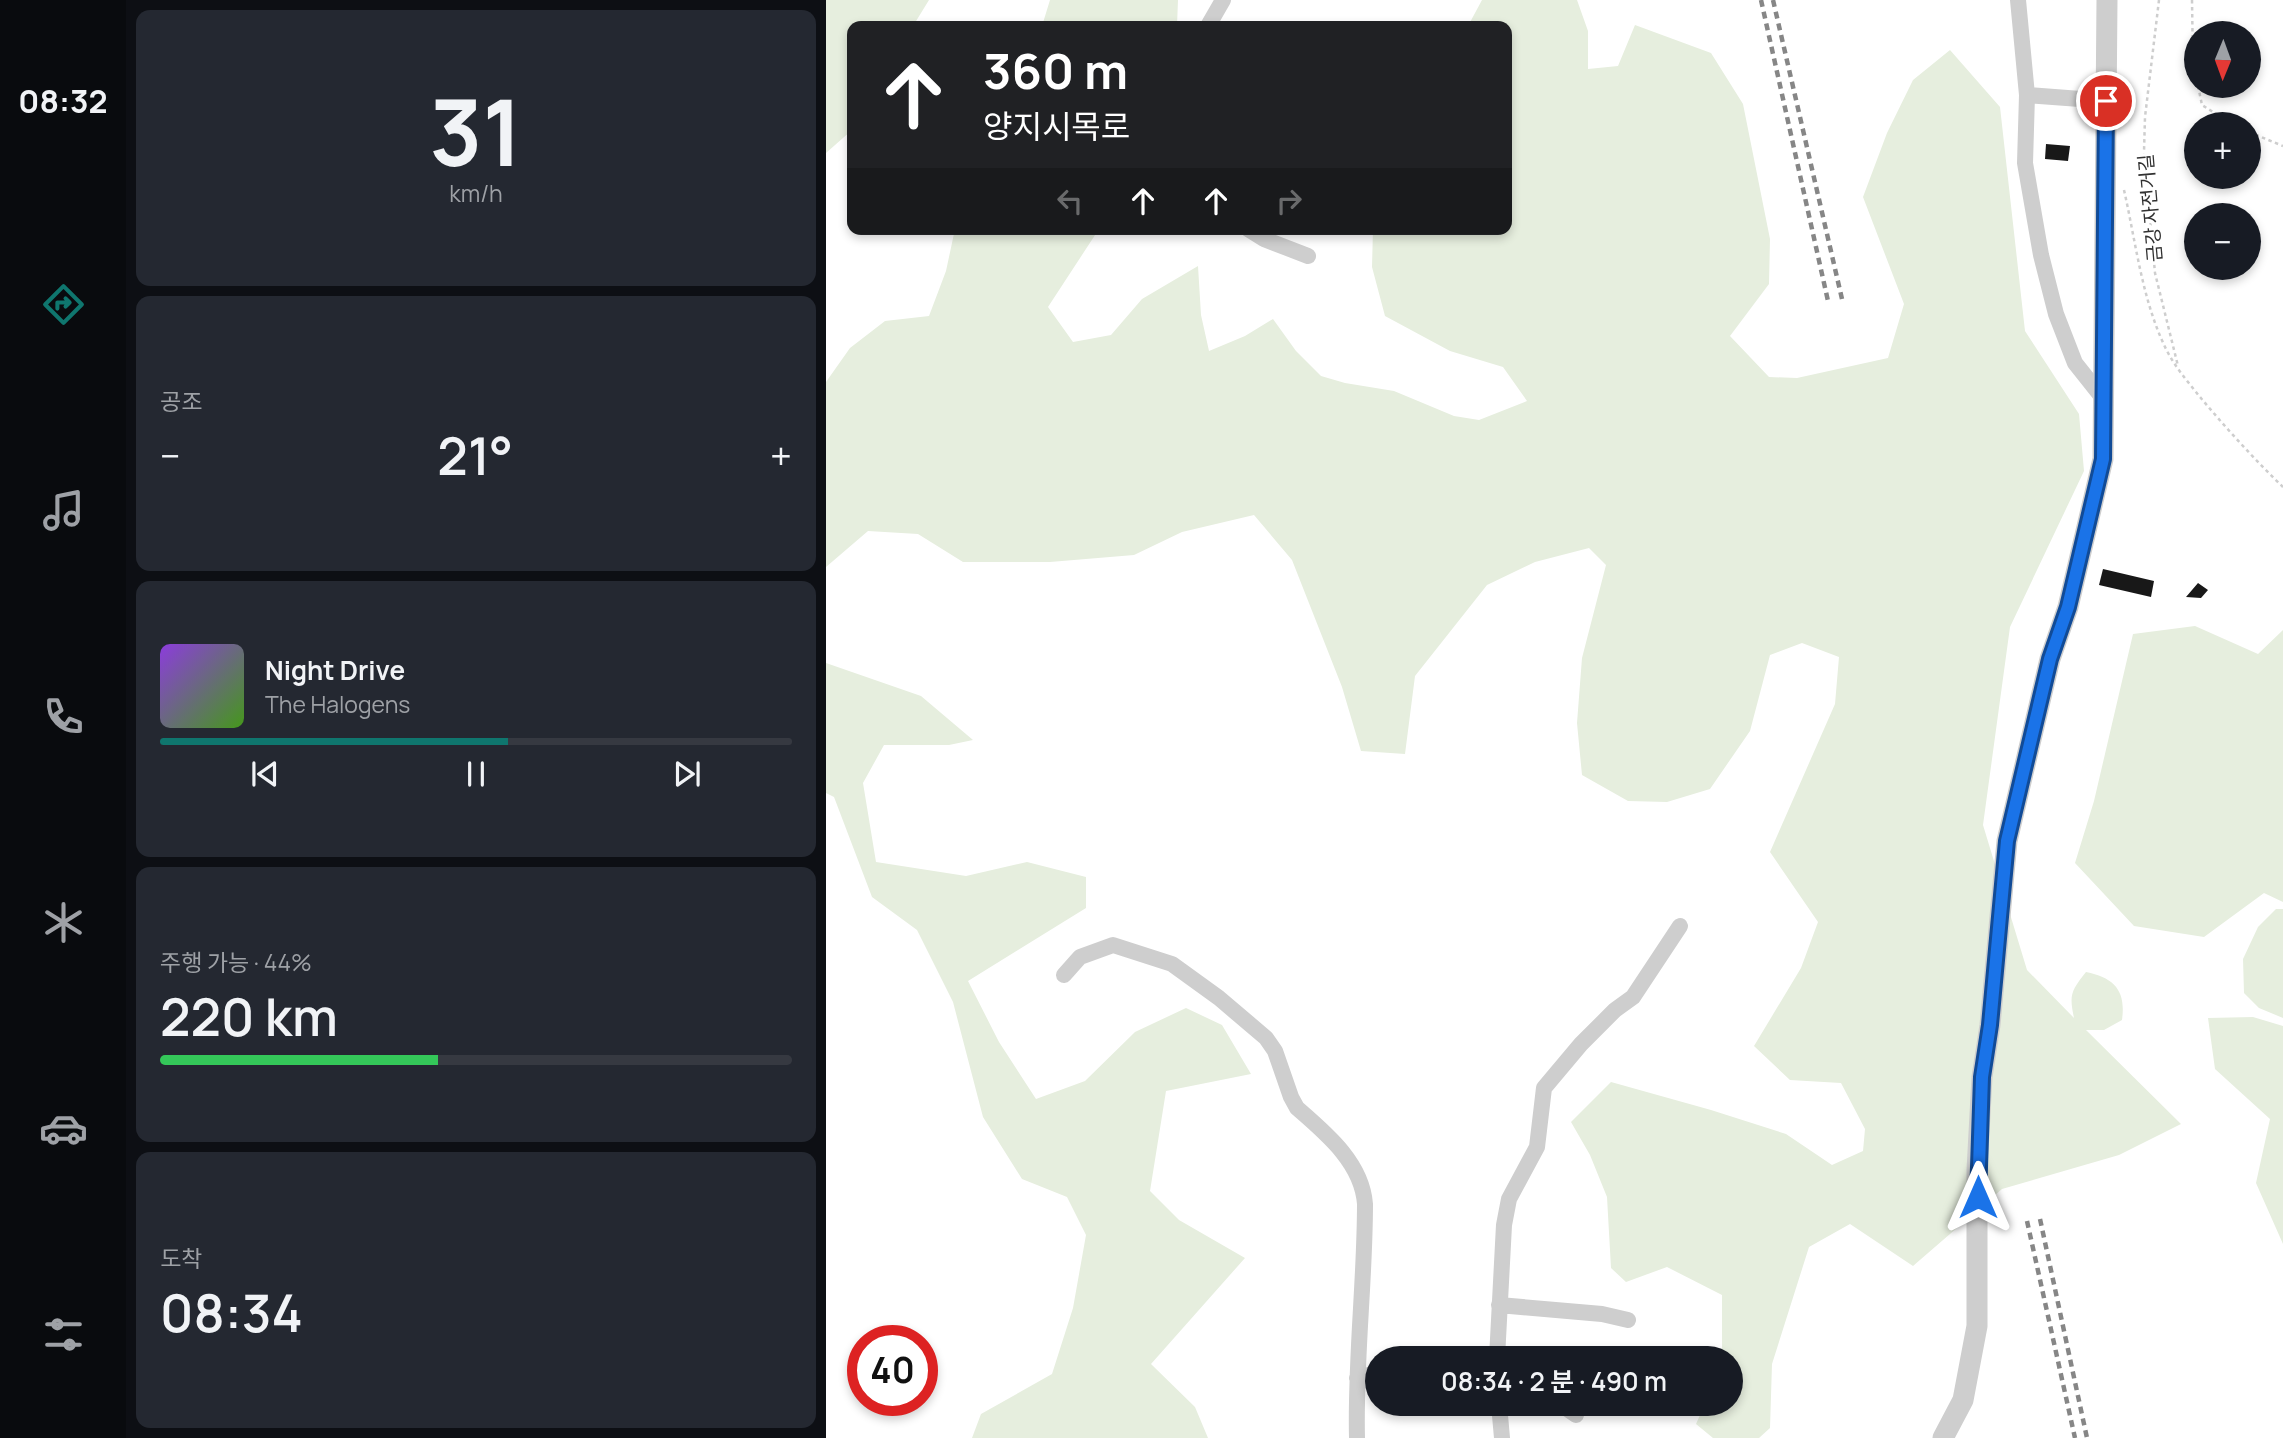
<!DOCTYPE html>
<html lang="ko">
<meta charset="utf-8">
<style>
body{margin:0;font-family:Manrope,"Noto Sans KR",sans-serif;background:#242831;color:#f1f3f6;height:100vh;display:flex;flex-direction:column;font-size:26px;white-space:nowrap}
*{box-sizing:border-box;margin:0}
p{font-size:23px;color:#9ea1a6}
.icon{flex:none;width:38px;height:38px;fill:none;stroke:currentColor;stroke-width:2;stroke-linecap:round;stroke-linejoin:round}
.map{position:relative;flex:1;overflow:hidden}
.details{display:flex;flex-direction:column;gap:10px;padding:10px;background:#0d0f14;width:700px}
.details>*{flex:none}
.hud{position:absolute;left:21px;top:21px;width:665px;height:214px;border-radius:14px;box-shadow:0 4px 10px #0003;background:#202124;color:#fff;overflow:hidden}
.needle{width:46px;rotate:181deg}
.fabs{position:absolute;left:1358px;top:21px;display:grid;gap:14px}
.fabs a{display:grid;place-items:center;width:77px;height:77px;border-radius:50%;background:#171b24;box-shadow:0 4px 10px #0003;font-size:35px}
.speed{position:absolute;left:21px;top:1325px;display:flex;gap:14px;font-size:35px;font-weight:700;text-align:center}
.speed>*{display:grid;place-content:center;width:91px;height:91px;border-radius:50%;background:#171b24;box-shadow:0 4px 10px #0003;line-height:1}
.speed .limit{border:10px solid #d22;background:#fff;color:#111}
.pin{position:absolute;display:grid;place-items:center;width:60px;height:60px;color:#fff;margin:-30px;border:4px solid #fff;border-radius:50%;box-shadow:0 2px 7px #0007}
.me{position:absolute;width:77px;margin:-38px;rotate:0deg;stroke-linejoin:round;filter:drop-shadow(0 0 5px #0008)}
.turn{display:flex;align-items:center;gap:24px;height:147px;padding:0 21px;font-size:32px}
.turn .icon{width:91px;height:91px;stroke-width:2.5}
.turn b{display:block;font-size:49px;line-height:60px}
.lanes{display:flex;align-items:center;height:66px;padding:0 21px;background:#0003;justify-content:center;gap:35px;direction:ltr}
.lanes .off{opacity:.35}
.big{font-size:52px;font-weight:600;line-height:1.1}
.details .card{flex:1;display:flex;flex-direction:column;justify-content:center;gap:10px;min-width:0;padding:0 24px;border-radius:14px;background:#242831}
.details .dial{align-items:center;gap:0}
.dial b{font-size:91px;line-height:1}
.song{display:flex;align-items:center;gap:21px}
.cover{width:84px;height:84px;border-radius:10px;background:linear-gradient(135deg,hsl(270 70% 55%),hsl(100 70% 35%))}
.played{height:7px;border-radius:4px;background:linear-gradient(90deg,#0f766e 55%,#363941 55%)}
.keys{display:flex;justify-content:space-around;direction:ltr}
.heat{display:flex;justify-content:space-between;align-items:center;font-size:38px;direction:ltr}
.charge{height:10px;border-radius:5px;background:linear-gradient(90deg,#34c759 44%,#363941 0)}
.trip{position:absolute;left:539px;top:1346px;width:378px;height:70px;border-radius:35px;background:#171b24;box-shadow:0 4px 10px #0003;font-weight:600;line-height:70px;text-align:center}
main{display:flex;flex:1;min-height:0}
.dock{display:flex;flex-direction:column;width:126px;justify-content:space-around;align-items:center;background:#090b0e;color:#9ea1a6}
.dock .icon{width:49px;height:49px}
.dock .on{color:#0f766e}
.dock b{font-size:32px;color:#f1f3f6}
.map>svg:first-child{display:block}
.green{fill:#e6eede}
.building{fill:#181818}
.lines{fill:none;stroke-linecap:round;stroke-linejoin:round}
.path{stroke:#cecece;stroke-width:2.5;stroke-dasharray:3.5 3.5;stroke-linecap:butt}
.minor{stroke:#cecece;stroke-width:16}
.tertiary{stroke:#cecece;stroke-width:21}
.rail{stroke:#868686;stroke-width:4.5;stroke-dasharray:7 5;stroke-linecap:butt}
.route-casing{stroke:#114b97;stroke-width:18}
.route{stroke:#1a73e8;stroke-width:12}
.labels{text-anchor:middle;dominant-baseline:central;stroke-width:7;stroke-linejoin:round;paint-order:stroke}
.street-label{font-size:19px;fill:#313131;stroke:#fff}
</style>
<main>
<nav class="dock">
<b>08:32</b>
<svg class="icon on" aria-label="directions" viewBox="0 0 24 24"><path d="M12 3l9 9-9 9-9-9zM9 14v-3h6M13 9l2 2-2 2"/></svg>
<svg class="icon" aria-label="music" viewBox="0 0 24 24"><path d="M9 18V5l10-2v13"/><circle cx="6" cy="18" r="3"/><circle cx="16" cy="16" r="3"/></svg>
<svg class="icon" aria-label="phone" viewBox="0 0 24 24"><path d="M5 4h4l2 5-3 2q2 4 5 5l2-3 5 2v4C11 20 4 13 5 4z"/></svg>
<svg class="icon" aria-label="climate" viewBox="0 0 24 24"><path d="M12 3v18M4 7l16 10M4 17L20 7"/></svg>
<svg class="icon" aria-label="car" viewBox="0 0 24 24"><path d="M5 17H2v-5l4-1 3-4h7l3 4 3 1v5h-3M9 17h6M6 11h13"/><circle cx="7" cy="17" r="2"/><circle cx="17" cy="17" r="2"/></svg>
<svg class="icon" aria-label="filters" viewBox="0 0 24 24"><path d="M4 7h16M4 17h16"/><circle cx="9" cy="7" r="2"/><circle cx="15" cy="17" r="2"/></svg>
</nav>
<section class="details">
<div class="card dial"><b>31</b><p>km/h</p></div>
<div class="card"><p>공조</p>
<div class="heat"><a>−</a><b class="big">21°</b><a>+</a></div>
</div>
<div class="card">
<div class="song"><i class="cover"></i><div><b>Night Drive</b><p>The Halogens</p></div></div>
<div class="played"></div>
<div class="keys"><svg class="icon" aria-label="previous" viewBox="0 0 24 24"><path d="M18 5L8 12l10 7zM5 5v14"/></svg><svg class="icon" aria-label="pause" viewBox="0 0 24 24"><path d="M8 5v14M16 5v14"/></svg><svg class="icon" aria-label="next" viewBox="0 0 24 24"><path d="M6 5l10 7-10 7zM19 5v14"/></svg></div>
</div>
<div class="card"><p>주행 가능 · 44%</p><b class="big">220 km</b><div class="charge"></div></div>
<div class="card"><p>도착</p><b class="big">08:34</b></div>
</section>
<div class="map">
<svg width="1457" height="1438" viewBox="0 0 1457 1438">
<rect width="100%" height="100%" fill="#fff"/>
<!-- green -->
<path class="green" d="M0,0H103L87,26H26V130L0,153Z
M224,0H352L351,26H216Z
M656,0H751L762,31V69L792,66L809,25L885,53L917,104L944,239L943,284L904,336L943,377L971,378L1062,358L1078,304L1037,197L1061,133L1087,80L1124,50L1174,107L1199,331L1253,414L1258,471L1184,627L1157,825L1201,970L1248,1018C1243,995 1245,991 1260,972C1289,978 1300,991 1296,1020L1278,1030H1260L1355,1124L1293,1155L1176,1189L1087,1266L1024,1224L983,1247L946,1364L944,1428L933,1438H887L870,1424L879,1404H905V1358H896V1295L841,1267L800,1282L785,1268L781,1197L764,1155L745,1122L785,1082L885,1110L960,1134L1006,1165L1037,1151L1039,1129L1015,1083L964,1080L928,1046L975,968L992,922L944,852L1009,704L1013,657L976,643L944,655L924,731L884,789L841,802L802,801L756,775L751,723L756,658L780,565L763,548L709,562L661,585L589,676L579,754L535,751L516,687L466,560L428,515L356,532L308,555L224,562H137L92,534L42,531L0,567V382L24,348L59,321L103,316L120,271L129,229H273L222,307L247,342L285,335L316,299L372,266L375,315L383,351L419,336L447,319L470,351L495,376L519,383L568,391L628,416L653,420L701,401L677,367L624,351L559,316L546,267L547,229H681V26H642Z
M1369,626L1432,654L1457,630V902L1438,893L1378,937L1308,926L1249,863L1268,801L1307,634Z
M0,663L95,696L147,740L123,745H58L37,783L50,862L140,876L201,862L260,877V908L142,981L173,1042L210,1099L259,1081L309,1032L360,1008L396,1025L425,1074L340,1091L324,1191L353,1220L419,1258L325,1364L369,1407L382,1438H146L155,1414L226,1374L247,1308L260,1235L241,1197L196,1179L157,1117L127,1002L91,930L46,897L8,797L0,793Z
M1450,909H1457V1018L1433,1008L1418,993L1417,959L1432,927Z
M1427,1017L1457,1026V1244L1430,1183L1444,1119L1389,1069L1382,1018Z"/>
<!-- building -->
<path class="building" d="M1220,144L1244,146L1242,161L1219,159Z
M1277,569L1328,581L1325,597L1273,585Z
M1372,583L1382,590L1375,598L1360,597Z"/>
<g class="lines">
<!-- path -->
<path class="path" d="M1333,0L1319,117L1318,152L1329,273L1352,366
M1366,0L1367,65L1370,80
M1372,86L1376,105L1406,124
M1423,132L1457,146
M1298,190C1310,243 1316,300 1340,349C1349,367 1362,382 1374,397C1400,428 1428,459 1457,487"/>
<!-- minor -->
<path class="minor" d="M1192,0L1201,95L1199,163L1215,255L1230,314L1249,363L1276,397
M382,26L397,0
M1201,95L1281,101
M422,229L438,239L482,256
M238,975L254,957L287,945L346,964L393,998L440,1038L449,1051L465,1097L471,1108C501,1134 536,1163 539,1204C539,1282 529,1360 531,1438
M673,1305L776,1314L802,1320
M671,1358L678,1225L683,1199L711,1147L718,1088L755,1044L789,1010L807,997L854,926
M531,1378L551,1373
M673,1404L676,1438
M734,1404L750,1415"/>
<!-- tertiary -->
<path class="tertiary" d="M1117,1438L1137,1400L1151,1326V1170L1156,1077L1164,1025L1181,841L1224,659L1242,607L1277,459L1281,0"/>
<!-- rail -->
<path class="rail" d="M935,0L1002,301
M947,0L1016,299
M1214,1219L1261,1438
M1201,1221L1249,1438"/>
</g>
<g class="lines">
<defs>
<path id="route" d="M1152,1197L1156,1077L1164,1025L1181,841L1224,659L1242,607L1277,459L1280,101"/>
</defs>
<!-- route casing -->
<use href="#route" class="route-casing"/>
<!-- route -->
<use href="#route" class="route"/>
</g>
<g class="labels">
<!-- street labels -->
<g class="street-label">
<text transform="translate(1324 208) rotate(-95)">금강 자전거길</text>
</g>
</g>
</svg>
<div class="fabs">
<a><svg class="needle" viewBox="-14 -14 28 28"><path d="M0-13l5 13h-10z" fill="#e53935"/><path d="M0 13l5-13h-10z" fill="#9ea1a6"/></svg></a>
<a>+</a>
<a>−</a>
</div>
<div class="speed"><div class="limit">40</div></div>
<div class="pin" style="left:1280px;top:101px;background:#d93025"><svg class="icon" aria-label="arrive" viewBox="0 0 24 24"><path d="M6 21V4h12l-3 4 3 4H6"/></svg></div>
<svg class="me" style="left:1152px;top:1197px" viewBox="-20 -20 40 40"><path d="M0-17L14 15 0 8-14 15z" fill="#1a73e8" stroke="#fff" stroke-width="4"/></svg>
<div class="trip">08:34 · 2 분 · 490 m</div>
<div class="hud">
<div class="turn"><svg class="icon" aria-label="ahead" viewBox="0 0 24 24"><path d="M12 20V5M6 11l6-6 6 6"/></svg><div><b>360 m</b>양지시목로</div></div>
<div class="lanes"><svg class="icon off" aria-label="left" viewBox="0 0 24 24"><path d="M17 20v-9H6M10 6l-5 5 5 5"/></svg><svg class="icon" aria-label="ahead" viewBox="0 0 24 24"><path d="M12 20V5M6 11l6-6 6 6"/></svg><svg class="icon" aria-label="ahead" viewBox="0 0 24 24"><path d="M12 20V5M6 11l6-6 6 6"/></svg><svg class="icon off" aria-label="right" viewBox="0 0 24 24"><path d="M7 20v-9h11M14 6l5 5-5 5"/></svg></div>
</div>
</div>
</main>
